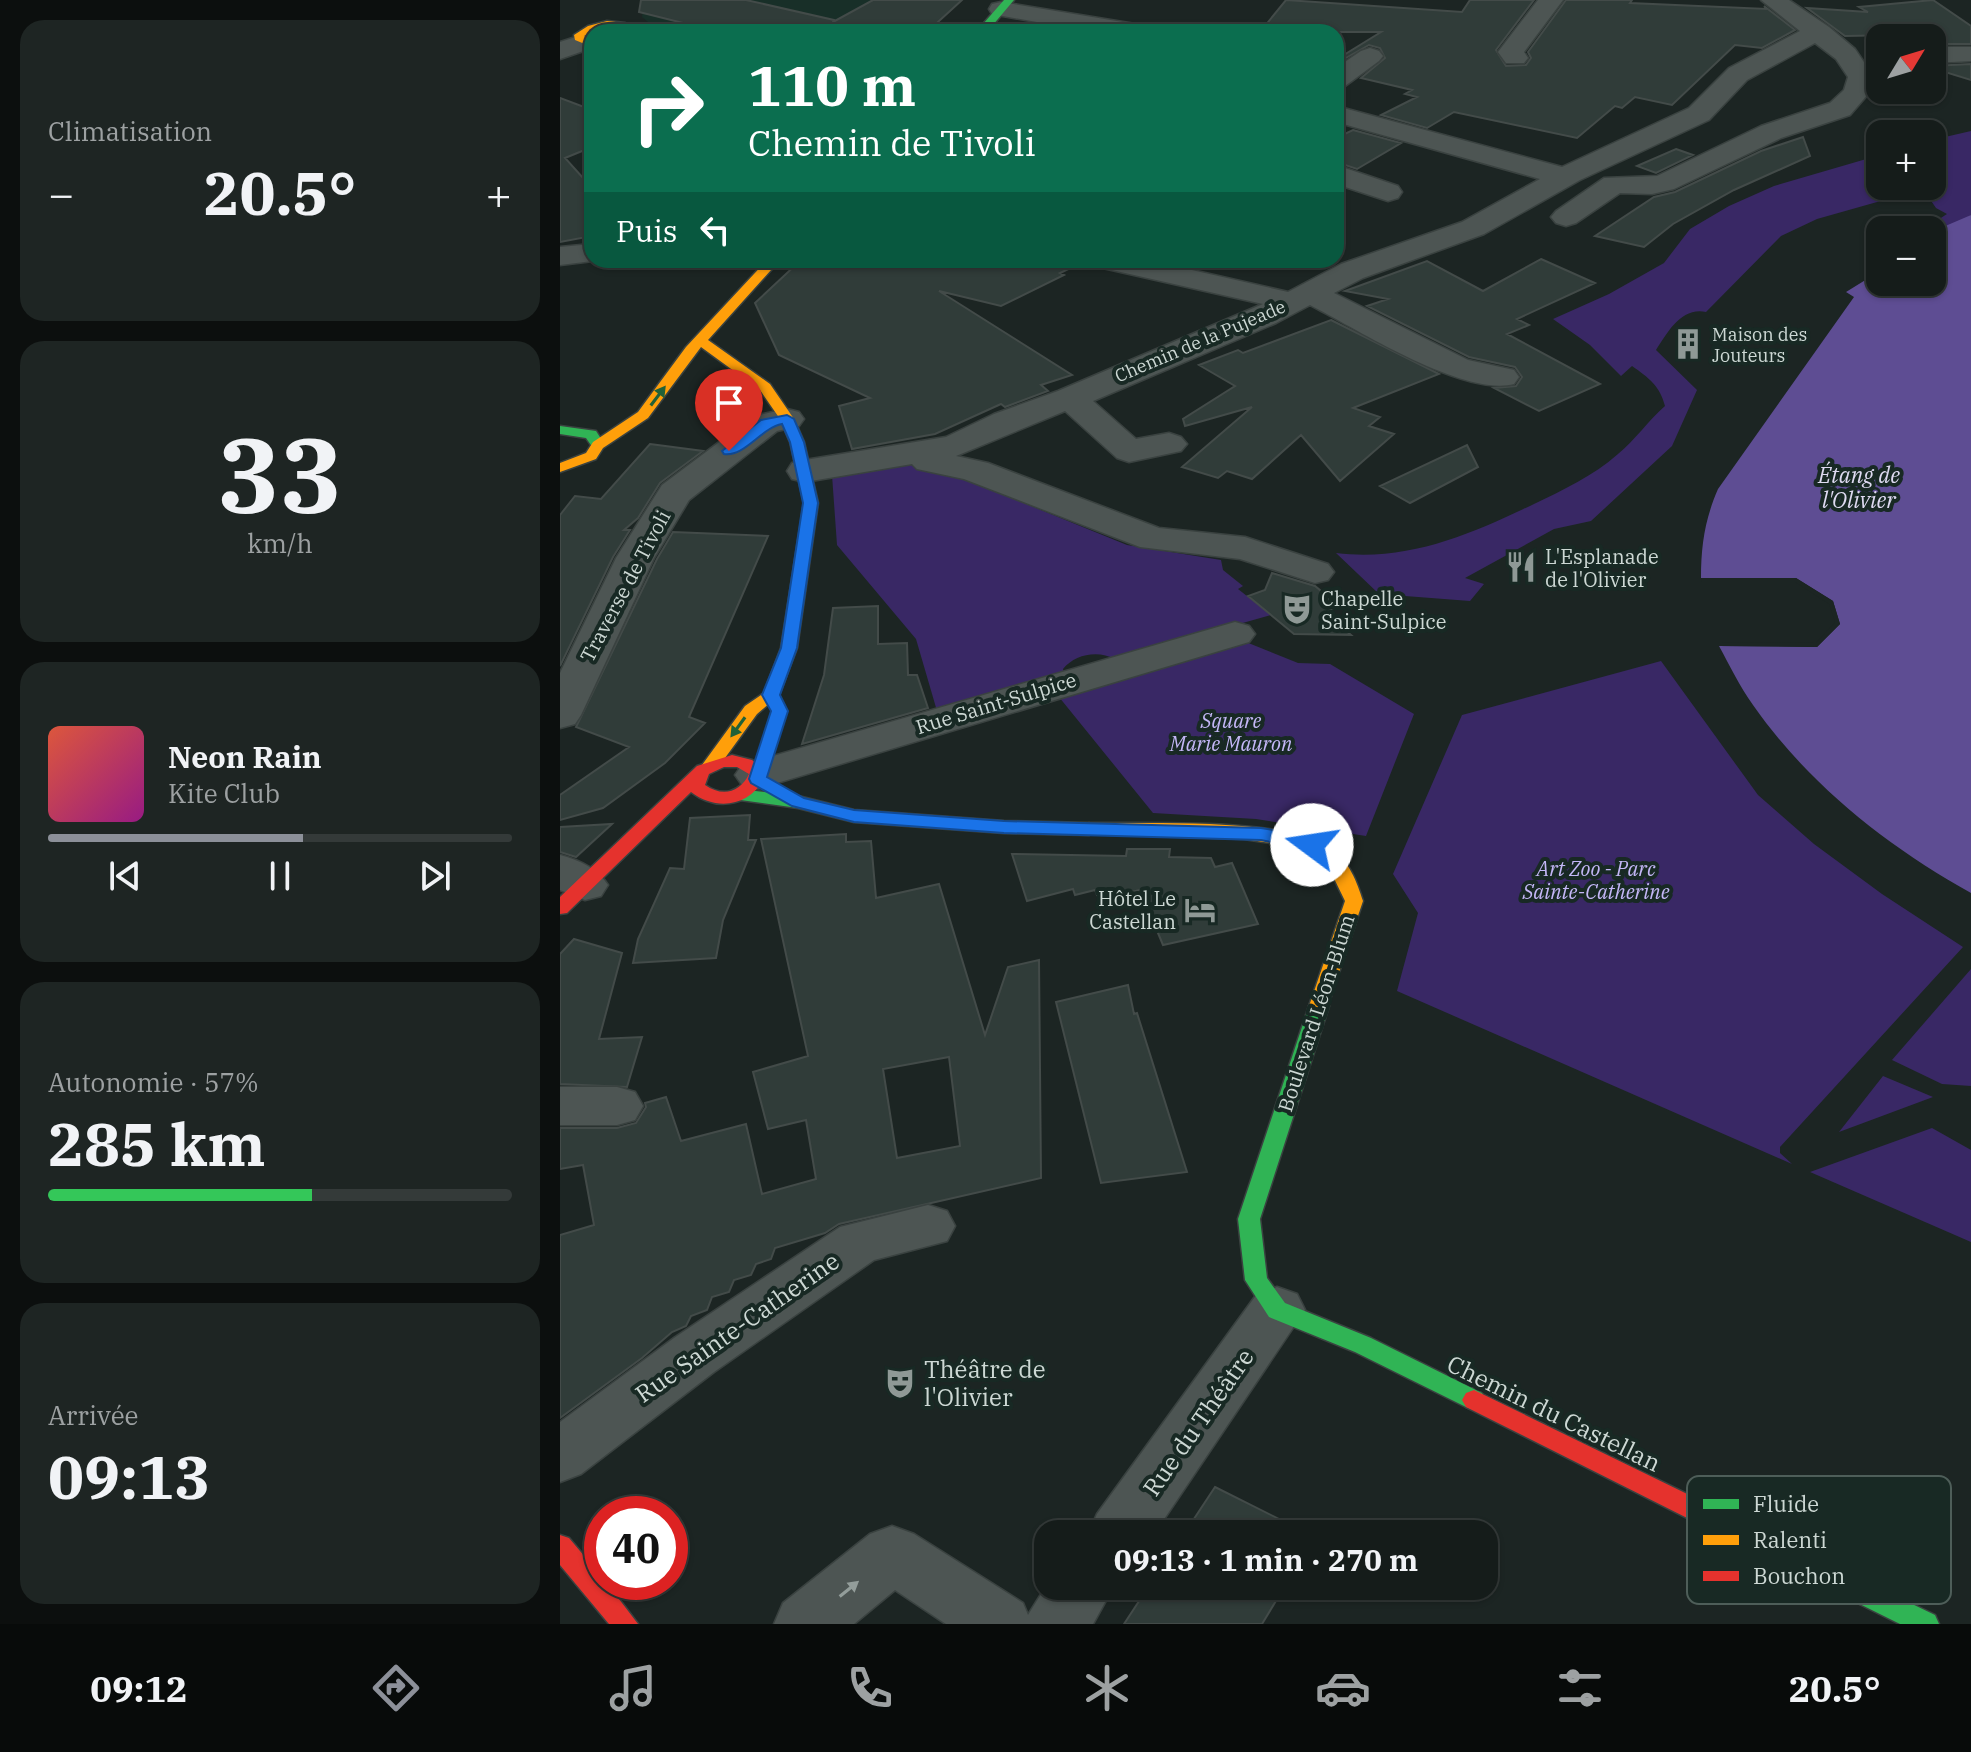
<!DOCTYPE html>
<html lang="fr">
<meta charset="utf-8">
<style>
body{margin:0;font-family:"IBM Plex Serif",serif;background:#1e2523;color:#f1f3f6;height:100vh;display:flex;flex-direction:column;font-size:30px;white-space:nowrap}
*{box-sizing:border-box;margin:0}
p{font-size:26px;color:#9da1a2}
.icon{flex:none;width:44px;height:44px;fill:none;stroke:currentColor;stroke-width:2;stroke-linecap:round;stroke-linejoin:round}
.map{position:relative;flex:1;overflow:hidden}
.panel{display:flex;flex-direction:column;gap:20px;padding:20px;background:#0c0f0e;width:560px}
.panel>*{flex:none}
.guide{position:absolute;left:24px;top:24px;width:760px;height:244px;border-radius:24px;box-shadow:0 2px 6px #0004,0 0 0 2px #343a39;background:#0b6e4f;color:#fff;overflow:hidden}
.needle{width:52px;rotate:52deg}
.tools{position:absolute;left:1306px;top:24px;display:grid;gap:16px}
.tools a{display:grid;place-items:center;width:80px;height:80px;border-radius:16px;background:#151c1a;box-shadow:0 2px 6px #0004,0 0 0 2px #343a39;font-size:40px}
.speed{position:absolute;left:24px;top:1496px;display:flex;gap:16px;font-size:40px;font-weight:700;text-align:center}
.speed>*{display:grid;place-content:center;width:104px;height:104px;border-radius:50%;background:#151c1a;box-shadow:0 2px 6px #0004,0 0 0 2px #343a39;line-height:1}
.speed .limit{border:12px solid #d22;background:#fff;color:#111}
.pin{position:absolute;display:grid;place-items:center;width:68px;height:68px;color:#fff;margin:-82px -34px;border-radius:50% 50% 50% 0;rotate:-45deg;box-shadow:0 0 8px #0007}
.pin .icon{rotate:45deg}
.me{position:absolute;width:88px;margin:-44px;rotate:284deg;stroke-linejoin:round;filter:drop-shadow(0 0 6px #0008)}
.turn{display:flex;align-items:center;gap:28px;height:168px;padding:0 32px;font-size:36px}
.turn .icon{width:104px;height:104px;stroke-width:2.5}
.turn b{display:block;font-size:56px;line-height:68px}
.then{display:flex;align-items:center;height:76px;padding:0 32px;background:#0003;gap:16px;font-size:30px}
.big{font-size:60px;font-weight:700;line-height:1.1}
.panel .widget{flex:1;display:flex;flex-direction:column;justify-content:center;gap:12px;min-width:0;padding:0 28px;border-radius:24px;background:#1e2523}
.panel .dial{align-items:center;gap:0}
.dial b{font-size:104px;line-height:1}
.song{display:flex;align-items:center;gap:24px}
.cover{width:96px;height:96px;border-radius:12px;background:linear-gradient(135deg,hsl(10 70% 55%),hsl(310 70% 35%))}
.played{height:8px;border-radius:4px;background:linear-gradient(90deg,#8c9099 55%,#343a39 55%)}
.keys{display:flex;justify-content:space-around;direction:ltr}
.heat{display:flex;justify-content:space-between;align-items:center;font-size:44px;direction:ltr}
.charge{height:12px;border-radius:6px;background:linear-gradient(90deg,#34c759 57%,#343a39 0)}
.trip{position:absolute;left:474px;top:1520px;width:464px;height:80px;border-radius:24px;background:#151c1a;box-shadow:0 2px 6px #0004,0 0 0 2px #343a39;font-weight:700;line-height:80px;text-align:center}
.tabs{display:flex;height:128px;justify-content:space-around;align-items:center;background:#080b0a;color:#9da1a2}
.tabs .icon{width:56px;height:56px}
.tabs .selected{color:#8c9099}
.tabs b{font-size:36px;color:#f1f3f6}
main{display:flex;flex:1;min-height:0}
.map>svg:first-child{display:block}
.built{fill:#182f28}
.green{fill:#392865}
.water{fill:#5e4d93}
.pier{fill:#1c2523}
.building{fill:#303c39;stroke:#434b49;stroke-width:2;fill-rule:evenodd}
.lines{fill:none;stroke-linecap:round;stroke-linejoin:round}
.street-casing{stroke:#3a4240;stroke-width:3}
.fast-casing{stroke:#3a4240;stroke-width:3}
.slow-casing{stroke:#3a4240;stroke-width:3}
.jam-casing{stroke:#3a4240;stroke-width:3}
.street{fill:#4d5553;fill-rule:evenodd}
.fast{fill:#30b455;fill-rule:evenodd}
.slow{fill:#ff9f0a;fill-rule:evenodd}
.jam{fill:#e5322d;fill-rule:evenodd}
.oneway{fill:#226138}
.oneway2{fill:#939d9a}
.route{fill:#1a73e8;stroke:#114b97;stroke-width:2}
.labels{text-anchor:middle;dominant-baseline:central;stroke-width:8;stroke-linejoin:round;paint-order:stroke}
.far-poi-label{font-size:18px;fill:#cdd8d4;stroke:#182924;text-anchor:start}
.far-street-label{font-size:18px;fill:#cdd8d4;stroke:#182924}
.poi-label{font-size:20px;fill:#cdd8d4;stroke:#182924;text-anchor:start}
.street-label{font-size:20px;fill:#cdd8d4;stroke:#182924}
.park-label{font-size:20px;font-style:italic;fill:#c4b7f7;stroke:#182924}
.water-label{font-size:22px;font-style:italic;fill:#dedaf1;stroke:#182924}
.near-street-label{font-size:24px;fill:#cdd8d4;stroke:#182924}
.near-poi-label{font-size:24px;fill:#cdd8d4;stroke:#182924;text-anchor:start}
.key{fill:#182924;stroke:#4e5e59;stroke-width:2}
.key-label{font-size:22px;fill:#cdd8d4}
</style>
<main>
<section class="panel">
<div class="widget"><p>Climatisation</p>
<div class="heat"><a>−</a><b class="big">20.5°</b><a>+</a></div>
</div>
<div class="widget dial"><b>33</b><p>km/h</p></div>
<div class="widget">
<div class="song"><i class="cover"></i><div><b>Neon Rain</b><p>Kite Club</p></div></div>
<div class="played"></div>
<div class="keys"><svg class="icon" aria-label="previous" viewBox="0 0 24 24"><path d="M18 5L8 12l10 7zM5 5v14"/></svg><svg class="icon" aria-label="pause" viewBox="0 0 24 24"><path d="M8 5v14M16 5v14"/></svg><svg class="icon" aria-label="next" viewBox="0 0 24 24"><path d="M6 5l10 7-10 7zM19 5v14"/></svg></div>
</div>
<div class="widget"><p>Autonomie · 57%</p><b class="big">285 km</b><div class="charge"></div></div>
<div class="widget"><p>Arrivée</p><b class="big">09:13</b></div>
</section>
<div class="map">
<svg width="1411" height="1624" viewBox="0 0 1411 1624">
<rect width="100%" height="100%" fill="#1c2523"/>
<!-- built -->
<path class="built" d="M90,0H348L294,32H95V28L82,17L83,7Z"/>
<!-- green -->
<path class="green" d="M1411,131V215L1378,236L1372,235V230H1362L1387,214L1376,208L1363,189L1257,219L1221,236L1146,312C1121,307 1108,332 1096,350L1137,390L1112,446L1031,521L994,529L905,578L924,584L910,601L819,594L776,553C848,562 911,534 974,504C1003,490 1033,476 1058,454C1075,440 1088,421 1105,406C1100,386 1089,378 1072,366L1061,376L1030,345L993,319L1049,294L1104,263L1130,229L1169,206L1214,186L1320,155V186H1372V140Z
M363,462L567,545L661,560L663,570L683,586L678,589L711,615L555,659C538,650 515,654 503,669L504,674L377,711L356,639L277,545L272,475Z
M676,638L738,663L770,664L854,714L806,836L696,819L593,813L499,697Z
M1101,661L1198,795L1254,844L1322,894L1403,947L1220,1147V1153L1232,1164L837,991L858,913L833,874L902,715Z
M1411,969V1086L1382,1084L1332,1060Z
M1323,1076L1373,1097L1279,1132Z
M1372,1128L1411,1150V1242L1250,1172Z"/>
<!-- water -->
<path class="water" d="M1411,215V893C1327,846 1249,785 1193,705C1180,687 1170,666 1159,646L1257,647L1280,624L1273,601L1236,578H1141C1141,545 1145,519 1158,489L1294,297L1286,292L1320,271V282H1372V240L1378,236L1376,230Z"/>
<!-- pier -->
<path class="pier" d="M1141,578H1236L1273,601L1280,624L1257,647L1159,646V642L1256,643L1275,622L1269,604L1235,582H1142Z"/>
<!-- building -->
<path class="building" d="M81,0H186L274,20L273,22L313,0H402L367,32H159L79,12Z
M726,0L902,12L910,0H974L936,50L946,66L966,65L971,58L968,52L1006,0H1072L1070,3L1207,9L1204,6L1235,30L1202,48L1175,45L1112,105L1075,97L1062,108L1055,106L1017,138L894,112L867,128L821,115L857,97L845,94L852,90L801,78L825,58L820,48L809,45L784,59L779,58L821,32H700Z
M1373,0L1411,26V44H1372V34L1352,35L1337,27V35L1285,36L1247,8L1308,12L1299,7Z
M1411,64V80L1372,68V66Z
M0,98L32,110V147L5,158L32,188V236L0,242Z
M793,130L841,143L797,169L776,162V138Z
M1243,137L1250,156L1174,190L1113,224L1084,247L1035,236L1094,197L1115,192L1201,151Z
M1116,149L1133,155L1096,173L1077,166Z
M981,259L1035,283L957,319L969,325L947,334L1040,384L979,411L934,388L956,386L962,377L955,367L909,357L807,306L828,299L785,291L867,261L923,291Z
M241,260H527L500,273L504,275L441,306L379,291L512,375L481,385L488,391L445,407L441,404L375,434L292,449L279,406L310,398L219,355L195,303Z
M771,320L879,374L793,408L820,417L809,426L834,434L780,481L741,435L692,479L667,471L658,478L622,467L692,407L625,426L623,419L675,386L639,365L678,350L683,353Z
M90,444L143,451L100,483L78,518L64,530H70L53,557L0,666V515L15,496L41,499Z
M907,445L918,467L850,503L820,486Z
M113,532L208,536L129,717L145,723L105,763L43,808L0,820V795L69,747L16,727L97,559Z
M712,573L755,586L779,606L764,612L791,635L734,634L688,596L705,590Z
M318,606V644L347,643L348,675H357L368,708L242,744L264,675L273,608Z
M190,815L188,840H196L163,920L156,958L73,963L78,939L110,868L124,869L130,818Z
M52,824L16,857L0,852V827Z
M286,834V842L311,841L316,898L379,884L425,1035L448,967L479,960L481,1178L279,1224L265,1233L215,1248L211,1259L196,1264L191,1275L174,1280L169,1292L152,1297L147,1310L131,1316L126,1326L112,1332L82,1358L0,1418V1235L34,1225L23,1165L0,1169V1128H57L76,1123L86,1107L85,1103L106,1097L121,1141L186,1124L202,1194L256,1179L246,1120L208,1129L193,1072L248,1056L201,839ZM389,1057L400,1146L337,1158L323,1069Z
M567,849H610L609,857L651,858L655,867L672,863L698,924L603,945L580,890L559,895L557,890L537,895L535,890L515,895L513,889L467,901L452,854L566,856Z
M14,939L62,953L39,1039L82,1037L67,1087L0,1084V954Z
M568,985L574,1014L577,1013L627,1172L541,1183L496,1002Z
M655,1487L749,1534H624Z
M589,1586H725L702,1624H564Z"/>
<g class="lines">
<defs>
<path id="street" d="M978,0H1003L964,52L968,58L964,63H946L938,52Z
M1201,0H1229L1269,27L1295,49L1314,77L1309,93L1290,115L1221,138L1114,189L1092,194L1060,193L1016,223L1006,226L996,223L991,217L996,211L1044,178L1097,176L1201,126L1270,103L1284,90L1288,77L1276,59L1255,43L1187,80L1149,120L1020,180L924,234L803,278L774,293L908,360L954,370L959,377L954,384C903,397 797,329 750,305L716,323L533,401L576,439L609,433L621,437L627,444L621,451L569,462L557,458L505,411L396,456L428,463L599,528L685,537L768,564L774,572L768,580L755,583L680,559L580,547L404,479L357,469L352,464L245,482L232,479L227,471L232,463L245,460L386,437L434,414L498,391L703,304L534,266L530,260H588L728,292L781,264L902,222L980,179L776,122V106L1002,167L1129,108L1169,68L1240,31Z
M441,2L575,24L584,27L588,32H532L432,14L429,9L432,4Z
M25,34L32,36V48L0,59V42Z
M1372,47H1411V61L1372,63Z
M810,48L819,51L823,56L819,61L785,86L776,88V68L801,51Z
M776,165L838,186L842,192L838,198L828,201L776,184Z
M32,244V260H41L0,265V247Z
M227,409L239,412L244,419L239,426L217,431L129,500L94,558L21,715L15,724L0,728V673L56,558L102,485L194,416Z
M675,622L689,626L695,634L689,642L197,789L182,785L175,775L182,765Z
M0,855C19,860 37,868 48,885L41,896L25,900L0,890Z
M0,1087H57L75,1092L83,1106L75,1120L57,1125H0Z
M368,1205L387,1211L395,1226L387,1241L314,1260L154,1372L21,1474L0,1482V1422L114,1338L280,1227Z
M717,1287L737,1294L745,1310L594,1534H528L537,1514L697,1294Z
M332,1526L354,1534L463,1603L468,1615L488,1583V1586H554L533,1624H386L335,1590L294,1624H214L223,1603L310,1534Z"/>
<path id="fast" d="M444,0H454L427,32H416Z
M0,426L36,431L45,445L38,449L33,448L26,438L0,434Z
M179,789L238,796L294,810L444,821L529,823L538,829L529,835L444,833L294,822L238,808L173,799L170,795Z
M759,999L766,1001L769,1006L700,1219L707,1278L725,1303L811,1338L922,1393L926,1400L922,1407L914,1410L906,1407L795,1352L709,1317L685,1280L678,1219L749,1006L752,1001Z
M1190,1526L1375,1615L1379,1624H1340L1181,1545L1177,1537L1181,1529Z"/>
<path id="slow" d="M47,21L65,23L79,32C54,32 51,21 24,36L32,41V47L15,40L14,35L28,26Z
M207,260H220L148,340L210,384L234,419L244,442L258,503L237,648L219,695L197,714L157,769L151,770L142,765L185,706L204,693L221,648L244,503L230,442L220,419L200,390L141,347L88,418L43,448L36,459L0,472V463L26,453L33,442L78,412L126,347Z
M529,823C584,824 731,817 772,849C789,861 797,882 803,901L766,1011H752L749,1006L785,901L767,864L756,854L738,847L684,839L523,833L520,829Z"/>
<path id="jam" d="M172,755L192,760L207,773C193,805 159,813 131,792L7,913L0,914V897L137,766ZM164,767H177L189,774C180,793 162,797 145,785L149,774Z
M914,1390L1199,1529L1203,1537L1199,1545L1190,1548L1181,1545L906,1407L902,1400L906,1393Z
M0,1535L9,1538L42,1577V1582H46L78,1624H49L0,1565Z"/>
</defs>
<!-- street casing -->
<use href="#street" class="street-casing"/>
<!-- fast casing -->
<use href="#fast" class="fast-casing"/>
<!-- slow casing -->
<use href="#slow" class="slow-casing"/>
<!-- jam casing -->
<use href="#jam" class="jam-casing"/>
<!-- street -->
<use href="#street" class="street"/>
<!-- fast -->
<use href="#fast" class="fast"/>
<!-- slow -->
<use href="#slow" class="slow"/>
<!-- jam -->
<use href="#jam" class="jam"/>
</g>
<!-- one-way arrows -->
<defs><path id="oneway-solid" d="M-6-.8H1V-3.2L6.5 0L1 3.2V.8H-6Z" transform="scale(2)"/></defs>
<g class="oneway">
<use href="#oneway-solid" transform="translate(98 396) rotate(-53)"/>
<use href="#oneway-solid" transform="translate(178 727) rotate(126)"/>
</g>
<use class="oneway2" href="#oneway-solid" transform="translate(289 1589) rotate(-39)"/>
<!-- route -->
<path class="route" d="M227,415L234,419L244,442L258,503L237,648L220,695L228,711L207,777L244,798L294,810L444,821L701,828L744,835L761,845L759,850L752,851L701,840L444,833L294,822L232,806L191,783L189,779L211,711L202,695L221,648L243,503L230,442L222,424C201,428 185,457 164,454L162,451L201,420Z"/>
<!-- icons -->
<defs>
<symbol id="building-bare" viewBox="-9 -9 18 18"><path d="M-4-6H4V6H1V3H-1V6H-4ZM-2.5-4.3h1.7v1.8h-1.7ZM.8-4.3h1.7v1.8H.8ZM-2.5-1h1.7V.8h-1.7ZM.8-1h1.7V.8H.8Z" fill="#8f9996" stroke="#182924" stroke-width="2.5" paint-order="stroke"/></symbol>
<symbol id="restaurant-bare" viewBox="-9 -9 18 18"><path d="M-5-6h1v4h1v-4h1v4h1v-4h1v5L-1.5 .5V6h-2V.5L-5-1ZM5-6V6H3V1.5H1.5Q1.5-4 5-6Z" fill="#8f9996" stroke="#182924" stroke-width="2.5" paint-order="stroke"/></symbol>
<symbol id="theatre-bare" viewBox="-9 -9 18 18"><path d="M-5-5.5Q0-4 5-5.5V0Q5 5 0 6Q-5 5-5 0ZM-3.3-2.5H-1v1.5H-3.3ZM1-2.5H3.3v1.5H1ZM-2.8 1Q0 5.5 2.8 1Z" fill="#8f9996" stroke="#182924" stroke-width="2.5" paint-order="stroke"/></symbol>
<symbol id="hotel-bare" viewBox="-9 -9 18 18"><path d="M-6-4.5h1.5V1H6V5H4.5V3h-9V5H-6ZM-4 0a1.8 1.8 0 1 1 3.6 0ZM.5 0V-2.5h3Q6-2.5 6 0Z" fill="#8f9996" stroke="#182924" stroke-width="2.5" paint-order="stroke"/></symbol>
</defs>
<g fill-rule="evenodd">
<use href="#building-bare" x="1106" y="322" width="44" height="44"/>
<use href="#restaurant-bare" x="939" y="545" width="44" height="44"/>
<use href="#theatre-bare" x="715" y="587" width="44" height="44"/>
<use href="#hotel-bare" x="618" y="888" width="44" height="44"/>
<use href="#theatre-bare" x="318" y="1361" width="44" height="44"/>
</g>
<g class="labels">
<!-- far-poi labels -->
<g class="far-poi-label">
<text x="1152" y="334">Maison des<tspan x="1152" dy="21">Jouteurs</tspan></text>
</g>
<!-- far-street labels -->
<g class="far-street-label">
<text transform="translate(640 341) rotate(-23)">Chemin de la Pujeade</text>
</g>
<!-- poi labels -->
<g class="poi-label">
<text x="985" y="556">L'Esplanade<tspan x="985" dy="23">de l'Olivier</tspan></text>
<text x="761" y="598">Chapelle<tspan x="761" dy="23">Saint-Sulpice</tspan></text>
<text x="616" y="898" text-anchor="end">Hôtel Le<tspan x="616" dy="23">Castellan</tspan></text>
</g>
<!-- street labels -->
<g class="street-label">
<text transform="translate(65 586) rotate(-62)">Traverse de Tivoli</text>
<text transform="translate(436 703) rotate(-17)">Rue Saint-Sulpice</text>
<text transform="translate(756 1013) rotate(-72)">Boulevard Léon-Blum</text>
</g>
<!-- park labels -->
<g class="park-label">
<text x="671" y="720">Square<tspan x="671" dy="23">Marie Mauron</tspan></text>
<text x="1036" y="868">Art Zoo - Parc<tspan x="1036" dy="23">Sainte-Catherine</tspan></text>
</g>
<!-- water labels -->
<g class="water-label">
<text x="1299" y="474">Étang de<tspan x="1299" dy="25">l'Olivier</tspan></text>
</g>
<!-- near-street labels -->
<g class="near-street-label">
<text transform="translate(177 1327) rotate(-35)">Rue Sainte-Catherine</text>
<text transform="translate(994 1413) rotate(26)">Chemin du Castellan</text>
<text transform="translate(638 1422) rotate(-55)">Rue du Théâtre</text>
</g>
<!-- near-poi labels -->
<g class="near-poi-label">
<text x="364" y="1369">Théâtre de<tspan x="364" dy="28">l'Olivier</tspan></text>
</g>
</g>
<!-- legend -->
<rect x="1127" y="1476" width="264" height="128" rx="12" class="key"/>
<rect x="1143" y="1499" width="36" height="10" fill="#30b455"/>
<rect x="1143" y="1535" width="36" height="10" fill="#ff9f0a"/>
<rect x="1143" y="1571" width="36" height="10" fill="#e5322d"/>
<g class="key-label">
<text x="1193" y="1512">Fluide</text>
<text x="1193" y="1548">Ralenti</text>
<text x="1193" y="1584">Bouchon</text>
</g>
</svg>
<div class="tools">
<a><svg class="needle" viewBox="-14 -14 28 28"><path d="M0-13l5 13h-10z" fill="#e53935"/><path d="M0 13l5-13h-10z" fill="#9da1a2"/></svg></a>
<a>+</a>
<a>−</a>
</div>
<div class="speed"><div class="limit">40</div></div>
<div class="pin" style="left:169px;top:451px;background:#d93025"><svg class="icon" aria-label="arrive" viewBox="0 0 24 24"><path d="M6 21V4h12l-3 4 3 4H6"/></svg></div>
<svg class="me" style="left:752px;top:845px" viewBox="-20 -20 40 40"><circle r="19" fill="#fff"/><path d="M0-13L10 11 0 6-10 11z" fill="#1a73e8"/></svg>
<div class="trip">09:13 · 1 min · 270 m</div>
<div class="guide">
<div class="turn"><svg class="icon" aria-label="right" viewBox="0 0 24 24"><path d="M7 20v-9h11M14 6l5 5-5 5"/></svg><div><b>110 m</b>Chemin de Tivoli</div></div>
<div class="then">Puis<svg class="icon" aria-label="left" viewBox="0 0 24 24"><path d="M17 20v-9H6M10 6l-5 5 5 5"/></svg></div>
</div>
</div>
</main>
<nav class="tabs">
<b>09:12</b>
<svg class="icon selected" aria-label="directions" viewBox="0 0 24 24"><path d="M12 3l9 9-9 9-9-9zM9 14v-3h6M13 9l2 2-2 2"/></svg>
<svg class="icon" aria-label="music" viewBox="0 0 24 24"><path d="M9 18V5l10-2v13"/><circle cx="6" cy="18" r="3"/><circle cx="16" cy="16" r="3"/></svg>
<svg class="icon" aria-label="phone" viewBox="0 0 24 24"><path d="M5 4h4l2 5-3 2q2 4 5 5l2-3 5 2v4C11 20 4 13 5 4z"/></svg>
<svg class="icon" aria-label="climate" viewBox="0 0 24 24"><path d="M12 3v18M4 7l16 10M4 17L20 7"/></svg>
<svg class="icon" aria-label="car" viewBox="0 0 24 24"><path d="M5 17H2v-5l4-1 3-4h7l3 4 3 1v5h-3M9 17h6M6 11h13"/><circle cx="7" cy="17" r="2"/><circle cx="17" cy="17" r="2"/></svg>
<svg class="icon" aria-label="filters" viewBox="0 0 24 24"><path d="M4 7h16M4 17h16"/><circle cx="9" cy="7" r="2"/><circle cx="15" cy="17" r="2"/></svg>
<b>20.5°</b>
</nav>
